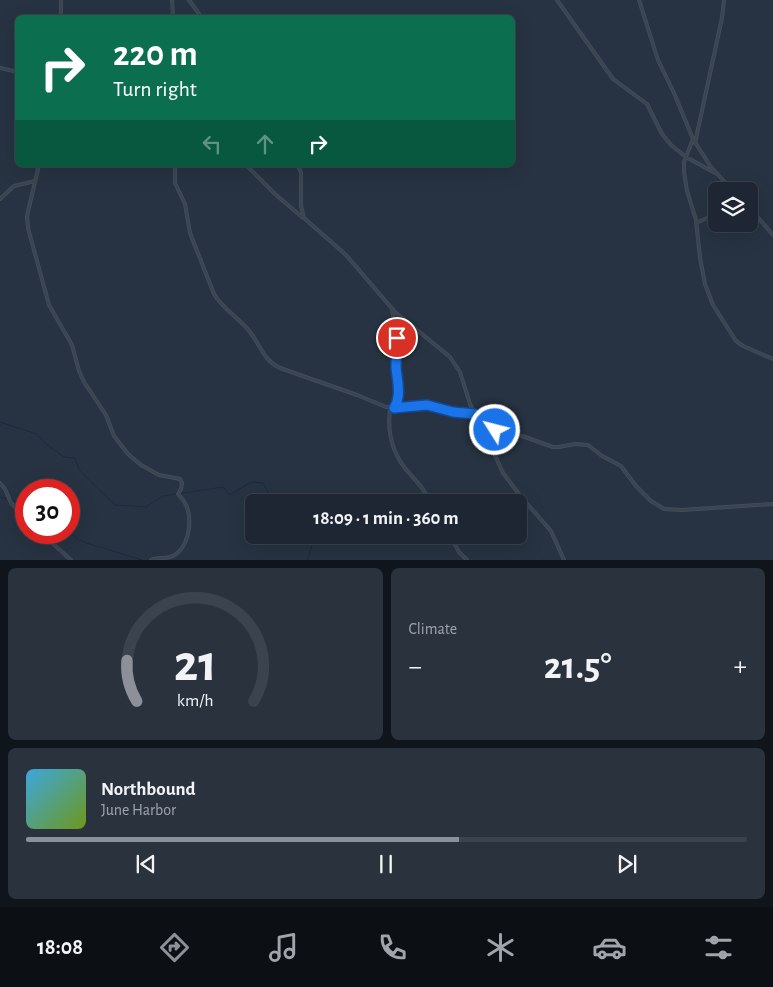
<!DOCTYPE html>
<meta charset="utf-8">
<style>
body{margin:0;font-family:"Alegreya Sans",sans-serif;background:#2a323e;color:#f1f3f6;height:100vh;display:flex;flex-direction:column;font-size:19px;white-space:nowrap}
*{box-sizing:border-box;margin:0}
p{font-size:16px;color:#a0a5ac}
.icon{flex:none;width:28px;height:28px;fill:none;stroke:currentColor;stroke-width:2;stroke-linecap:round;stroke-linejoin:round}
.map{position:relative;height:560px;overflow:hidden}
.side{display:flex;flex-direction:column;gap:8px;padding:8px;background:#10151c;flex:1}
.side>*{flex:none}
.banner{position:absolute;left:15px;top:15px;width:500px;height:152px;border-radius:8px;box-shadow:0 5px 20px #0002,0 0 0 1px #3b434d;background:#0b6e4f;color:#fff;overflow:hidden}
.tools{position:absolute;left:708px;top:182px;display:grid;gap:10px}
.tools a{display:grid;place-items:center;width:50px;height:50px;border-radius:8px;background:#1d2632;box-shadow:0 5px 20px #0002,0 0 0 1px #3b434d;font-size:25px}
.speed{position:absolute;left:15px;top:479px;display:flex;gap:10px;font-size:25px;font-weight:700;text-align:center}
.speed>*{display:grid;place-content:center;width:65px;height:65px;border-radius:50%;background:#1d2632;box-shadow:0 5px 20px #0002,0 0 0 1px #3b434d;line-height:1}
.speed .limit{border:8px solid #d22;background:#fff;color:#111}
.pin{position:absolute;display:grid;place-items:center;width:42px;height:42px;color:#fff;margin:-21px;border:2px solid #fff;border-radius:50%;box-shadow:0 1px 5px #0007}
.me{position:absolute;width:55px;margin:-28px;rotate:306deg;stroke-linejoin:round;filter:drop-shadow(0 0 4px #0008)}
.turn{display:flex;align-items:center;gap:18px;height:105px;padding:0 15px;font-size:22px}
.turn .icon{width:65px;height:65px;stroke-width:2.5}
.turn b{display:block;font-size:35px;line-height:42px}
.lanes{display:flex;align-items:center;height:48px;padding:0 15px;background:#0003;justify-content:center;gap:25px;direction:ltr}
.lanes .off{opacity:.35}
.big{font-size:38px;font-weight:600;line-height:1.1}
.side .widget{flex:1;display:flex;flex-direction:column;justify-content:center;gap:8px;min-width:0;padding:0 18px;border-radius:8px;background:#2a323e}
.side .dial{align-items:center;gap:0}
.dial svg{height:130px;overflow:visible;fill:none;stroke:#3b434d;stroke-width:7;stroke-linecap:round;text-anchor:middle}
.dial text{fill:#f1f3f6;stroke:none}
.song{display:flex;align-items:center;gap:15px}
.cover{width:60px;height:60px;border-radius:8px;background:linear-gradient(135deg,hsl(200 70% 55%),hsl(80 70% 35%))}
.played{height:5px;border-radius:2px;background:linear-gradient(90deg,#8c9099 60%,#3b434d 60%)}
.keys{display:flex;justify-content:space-around;direction:ltr}
.heat{display:flex;justify-content:space-between;align-items:center;font-size:28px;direction:ltr}
.side .tiles{flex:1;display:grid;gap:8px;grid-template-columns:1fr 1fr}
.widget:last-child{grid-column:span 2}
.trip{position:absolute;left:245px;top:494px;width:282px;height:50px;border-radius:8px;background:#1d2632;box-shadow:0 5px 20px #0002,0 0 0 1px #3b434d;font-weight:600;line-height:50px;text-align:center}
.dock{display:flex;height:80px;justify-content:space-around;align-items:center;background:#0c0f14;color:#a0a5ac}
.dock .icon{width:35px;height:35px}
.dock .selected{color:#8c9099}
.dock b{font-size:22px;color:#f1f3f6}
.map>svg:first-child{display:block}
.lines{fill:none;stroke-linecap:round;stroke-linejoin:round}
.stream{stroke:#192b41;stroke-width:1}
.minor-casing{stroke:#454e5b;stroke-width:4}
.minor{stroke:#3b4552;stroke-width:2.5}
.route-casing{stroke:#114b97;stroke-width:12}
.route{stroke:#1a73e8;stroke-width:9}
</style>
<div class="map">
<svg width="773" height="560" viewBox="0 0 773 560">
<rect width="100%" height="100%" fill="#273342"/>
<g class="lines">
<!-- stream -->
<path class="stream" d="M0,422L36,434L45,443L64,457L75,458L79,470L115,505L146,507L163,496L223,487L230,495L251,482L263,483L273,502
M0,497L13,500L26,508
M67,532L83,542L142,560
M308,560L314,537L311,535"/>
<defs>
<path id="minor" d="M172,0L173,18
M189,0L202,18
M557,0L613,79L647,104L662,134L671,145L686,157L717,174
M639,0L658,60L674,93L693,139L711,167L733,191
M61,18V0
M0,68L18,72
M693,139L684,162V172L687,191L696,220L700,258L705,284L713,305L736,341L743,346L773,359
M695,143L722,18L724,0
M39,165L27,216L28,228L49,305L72,345L79,371L84,382L106,415L114,436L128,454L141,465L159,475L180,479L182,483L181,489L178,494C180,497 183,499 185,503C194,518 189,551 170,557C163,559 157,557 151,560
M175,165V183L185,204L190,233L214,294C222,308 240,319 250,332C261,346 263,360 280,368L357,395L386,407L427,405L453,412L475,414
M246,165L275,194L302,217
M298,165L301,173V206L304,218L346,255L395,312L450,357L460,372L470,404L475,414L486,428L494,453L503,473L522,498L551,531L564,560
M0,199L14,186L35,181
M749,207L773,235
M696,223L716,214
M392,309L397,338L396,366L398,386L397,402L395,407
M390,409C387,433 393,456 410,474C418,483 426,491 430,502
M486,428L522,436L553,447H559L575,444L588,445L602,456L621,466L636,486L651,501L664,509L682,510L773,504
M0,483L5,489L11,503L26,518
M40,532L71,560
M450,535L459,552L467,560"/>
</defs>
<!-- minor casing -->
<use href="#minor" class="minor-casing"/>
<!-- minor -->
<use href="#minor" class="minor"/>
</g>
<g class="lines">
<defs>
<path id="route" d="M397,338C397,348 396,358 396,367C397,381 402,395 394,408L427,405L453,412L475,414L486,428L495,430"/>
</defs>
<!-- route casing -->
<use href="#route" class="route-casing"/>
<!-- route -->
<use href="#route" class="route"/>
</g>
</svg>
<div class="tools">
<a><svg class="icon" aria-label="layers" viewBox="0 0 24 24"><path d="M12 4l9 5-9 5-9-5zM3 14l9 5 9-5"/></svg></a>
</div>
<div class="speed"><div class="limit">30</div></div>
<div class="pin" style="left:397px;top:338px;background:#d93025"><svg class="icon" aria-label="arrive" viewBox="0 0 24 24"><path d="M6 21V4h12l-3 4 3 4H6"/></svg></div>
<svg class="me" style="left:495px;top:430px" viewBox="-20 -20 40 40"><circle r="17" fill="#1a73e8" stroke="#fff" stroke-width="3"/><path d="M0-11L8 9 0 5-8 9z" fill="#fff"/></svg>
<div class="trip">18:09 · 1 min · 360 m</div>
<div class="banner">
<div class="turn"><svg class="icon" aria-label="right" viewBox="0 0 24 24"><path d="M7 20v-9h11M14 6l5 5-5 5"/></svg><div><b>220 m</b>Turn right</div></div>
<div class="lanes"><svg class="icon off" aria-label="left" viewBox="0 0 24 24"><path d="M17 20v-9H6M10 6l-5 5 5 5"/></svg><svg class="icon off" aria-label="ahead" viewBox="0 0 24 24"><path d="M12 20V5M6 11l6-6 6 6"/></svg><svg class="icon" aria-label="right" viewBox="0 0 24 24"><path d="M7 20v-9h11M14 6l5 5-5 5"/></svg></div>
</div>
</div>
<section class="side">
<div class="tiles">
<div class="widget dial"><svg viewBox="0 0 100 80">
<path d="M14 69A42 42 0 1 1 86 69"/>
<path d="M14 69A42 42 0 0 1 8 44" stroke="#8c9099"/>
<text x="50" y="56" font-size="32" font-weight="700">21</text>
<text x="50" y="72" font-size="11">km/h</text>
</svg></div>
<div class="widget"><p>Climate</p>
<div class="heat"><a>−</a><b class="big">21.5°</b><a>+</a></div>
</div>
<div class="widget">
<div class="song"><i class="cover"></i><div><b>Northbound</b><p>June Harbor</p></div></div>
<div class="played"></div>
<div class="keys"><svg class="icon" aria-label="previous" viewBox="0 0 24 24"><path d="M18 5L8 12l10 7zM5 5v14"/></svg><svg class="icon" aria-label="pause" viewBox="0 0 24 24"><path d="M8 5v14M16 5v14"/></svg><svg class="icon" aria-label="next" viewBox="0 0 24 24"><path d="M6 5l10 7-10 7zM19 5v14"/></svg></div>
</div>
</div>
</section>
<nav class="dock">
<b>18:08</b>
<svg class="icon selected" aria-label="directions" viewBox="0 0 24 24"><path d="M12 3l9 9-9 9-9-9zM9 14v-3h6M13 9l2 2-2 2"/></svg>
<svg class="icon" aria-label="music" viewBox="0 0 24 24"><path d="M9 18V5l10-2v13"/><circle cx="6" cy="18" r="3"/><circle cx="16" cy="16" r="3"/></svg>
<svg class="icon" aria-label="phone" viewBox="0 0 24 24"><path d="M5 4h4l2 5-3 2q2 4 5 5l2-3 5 2v4C11 20 4 13 5 4z"/></svg>
<svg class="icon" aria-label="climate" viewBox="0 0 24 24"><path d="M12 3v18M4 7l16 10M4 17L20 7"/></svg>
<svg class="icon" aria-label="car" viewBox="0 0 24 24"><path d="M5 17H2v-5l4-1 3-4h7l3 4 3 1v5h-3M9 17h6M6 11h13"/><circle cx="7" cy="17" r="2"/><circle cx="17" cy="17" r="2"/></svg>
<svg class="icon" aria-label="filters" viewBox="0 0 24 24"><path d="M4 7h16M4 17h16"/><circle cx="9" cy="7" r="2"/><circle cx="15" cy="17" r="2"/></svg>
</nav>
